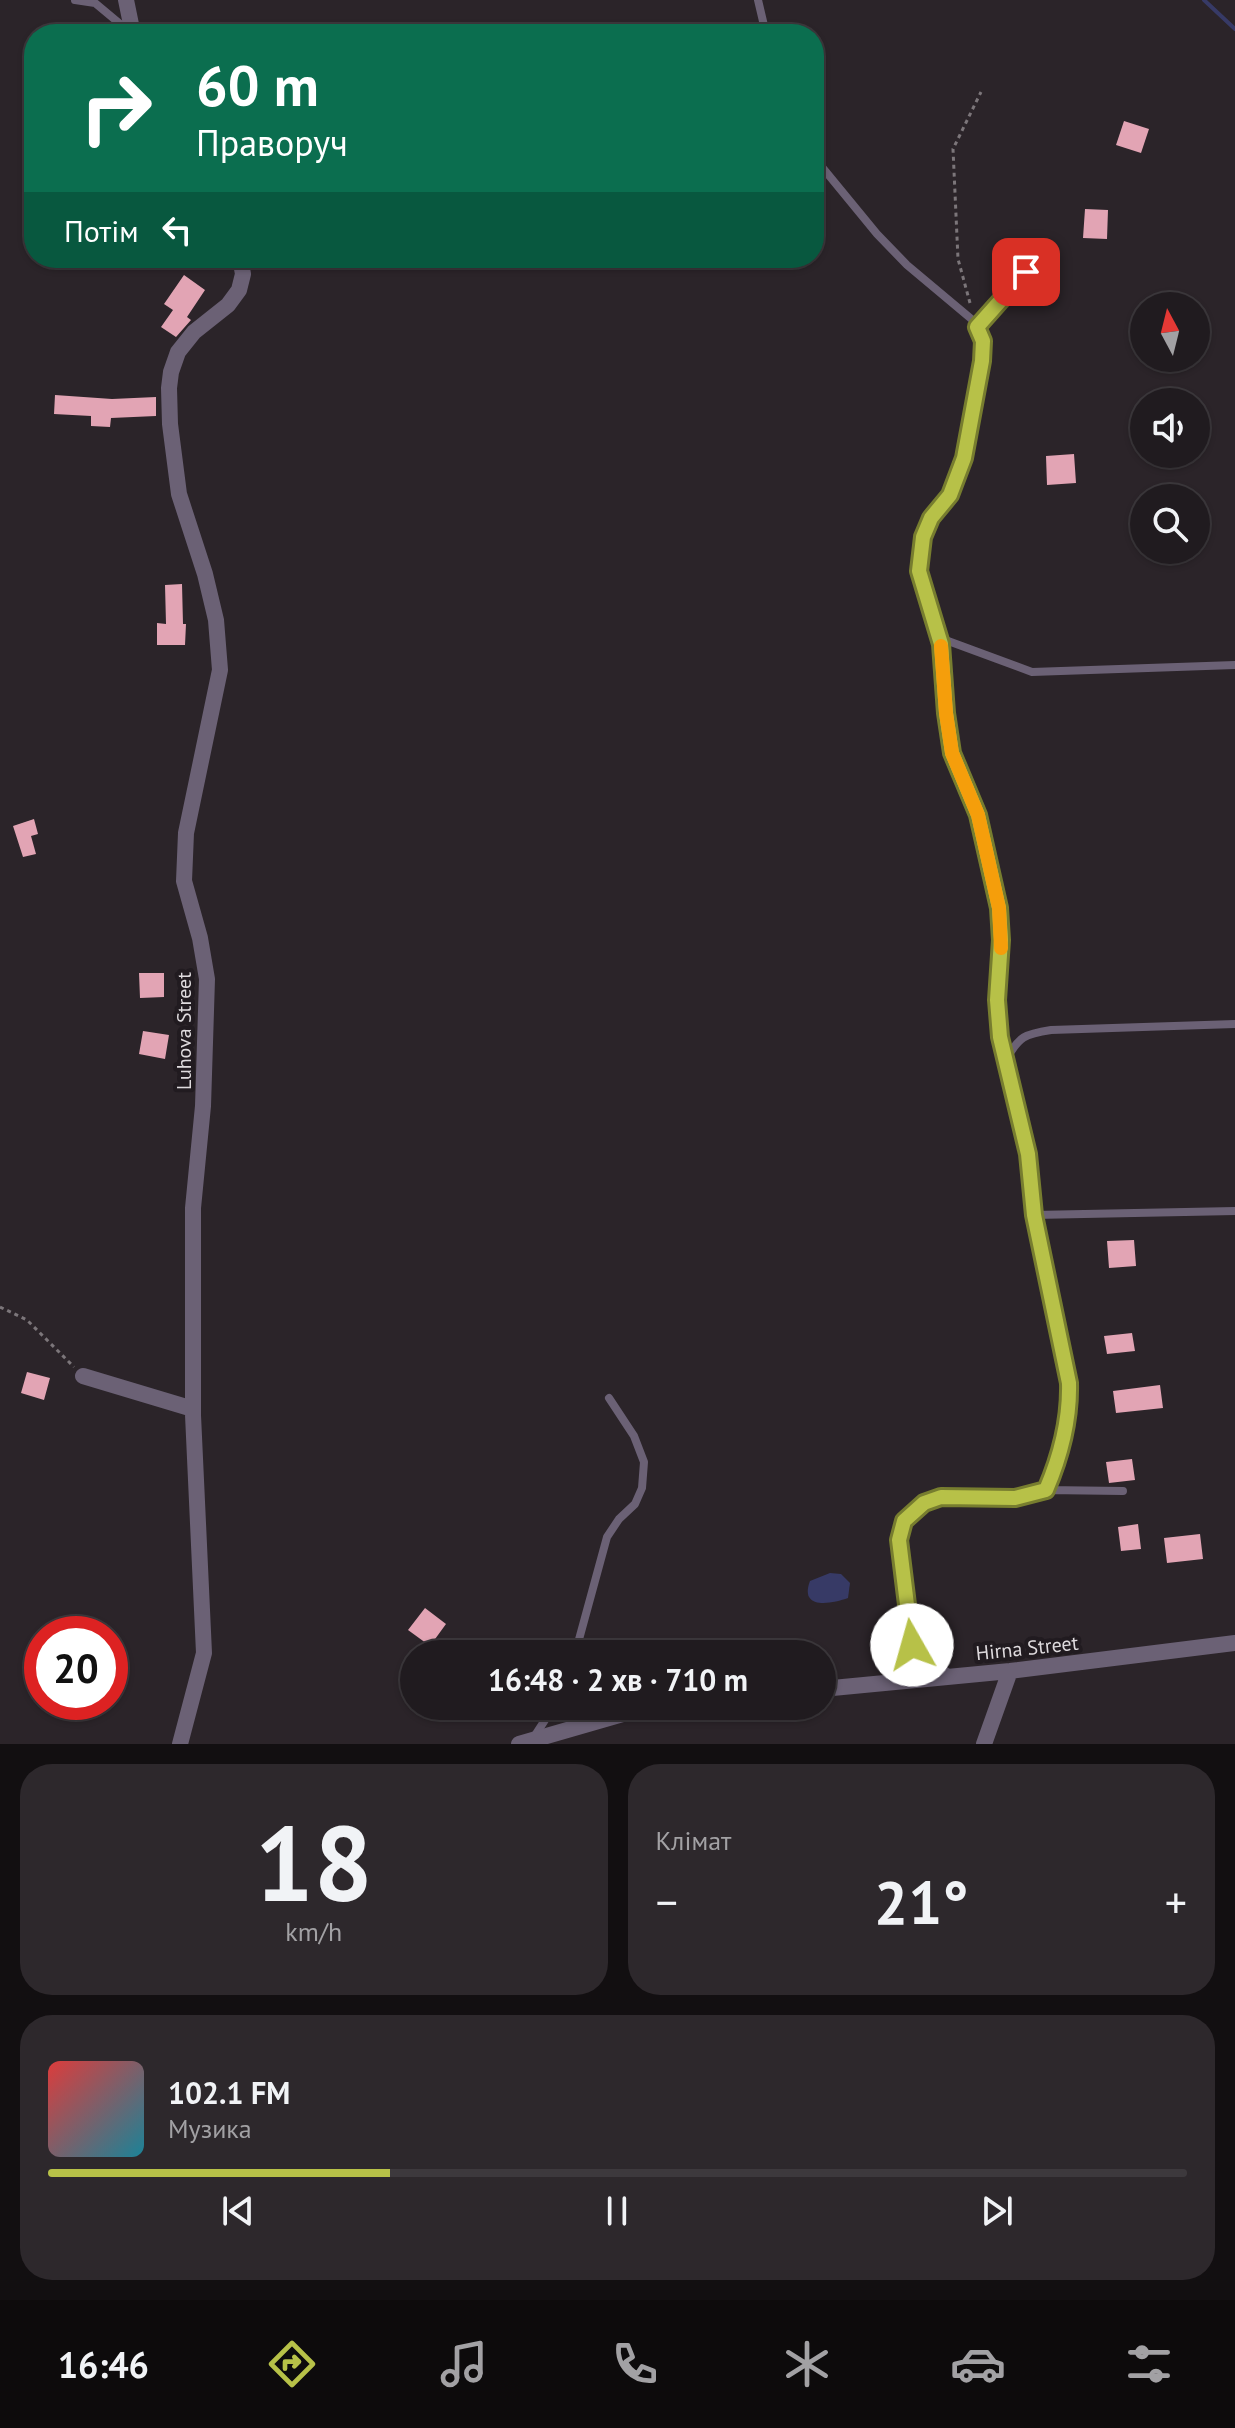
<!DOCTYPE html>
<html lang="uk">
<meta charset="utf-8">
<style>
body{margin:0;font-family:"PT Sans",sans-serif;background:#2d282c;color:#f1f3f6;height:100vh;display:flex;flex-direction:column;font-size:30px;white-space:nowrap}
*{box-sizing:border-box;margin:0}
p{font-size:26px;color:#a2a1a4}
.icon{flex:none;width:44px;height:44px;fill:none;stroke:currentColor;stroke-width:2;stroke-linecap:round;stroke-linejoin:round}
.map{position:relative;height:1744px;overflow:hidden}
.sheet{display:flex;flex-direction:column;gap:20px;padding:20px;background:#120f11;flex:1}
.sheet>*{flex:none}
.guide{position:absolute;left:24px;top:24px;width:800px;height:244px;border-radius:32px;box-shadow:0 2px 6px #0004,0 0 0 2px #3d393d;background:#0b6e4f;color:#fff;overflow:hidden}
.needle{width:52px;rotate:353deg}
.controls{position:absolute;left:1130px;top:292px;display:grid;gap:16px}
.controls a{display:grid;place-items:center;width:80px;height:80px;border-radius:50%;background:#201b1f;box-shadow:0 2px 6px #0004,0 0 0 2px #3d393d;font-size:40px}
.speed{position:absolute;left:24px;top:1616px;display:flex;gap:16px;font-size:40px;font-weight:700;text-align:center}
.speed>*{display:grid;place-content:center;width:104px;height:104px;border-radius:50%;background:#201b1f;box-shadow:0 2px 6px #0004,0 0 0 2px #3d393d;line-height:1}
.speed .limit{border:12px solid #d22;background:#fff;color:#111}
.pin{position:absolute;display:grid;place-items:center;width:68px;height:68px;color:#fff;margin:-34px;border-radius:16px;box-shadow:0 4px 12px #0006}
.me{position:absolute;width:88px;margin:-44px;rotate:353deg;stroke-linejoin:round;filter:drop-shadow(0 0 6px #0008)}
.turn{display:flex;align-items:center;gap:28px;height:168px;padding:0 40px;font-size:36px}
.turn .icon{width:104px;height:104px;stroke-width:2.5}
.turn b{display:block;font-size:56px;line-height:68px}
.then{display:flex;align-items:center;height:76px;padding:0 40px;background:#0003;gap:16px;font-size:30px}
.big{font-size:60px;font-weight:700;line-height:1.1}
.sheet .card{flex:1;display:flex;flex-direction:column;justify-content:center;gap:12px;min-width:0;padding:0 28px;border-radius:32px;background:#2d282c}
.sheet .dial{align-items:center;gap:0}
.dial b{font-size:104px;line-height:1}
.song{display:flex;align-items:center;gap:24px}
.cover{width:96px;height:96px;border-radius:12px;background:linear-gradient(135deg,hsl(0 70% 55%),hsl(190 70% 35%))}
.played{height:8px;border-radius:4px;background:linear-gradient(90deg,#b7c148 30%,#3d393d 30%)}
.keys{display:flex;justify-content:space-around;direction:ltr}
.heat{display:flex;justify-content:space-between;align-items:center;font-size:44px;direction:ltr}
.sheet .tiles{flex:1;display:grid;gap:20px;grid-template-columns:1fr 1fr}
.card:last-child{grid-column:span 2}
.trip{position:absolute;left:400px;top:1640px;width:436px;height:80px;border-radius:40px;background:#201b1f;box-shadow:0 2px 6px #0004,0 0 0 2px #3d393d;font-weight:700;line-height:80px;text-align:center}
.tabs{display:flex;height:128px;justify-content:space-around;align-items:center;background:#0d0b0c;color:#a2a1a4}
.tabs .icon{width:56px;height:56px}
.tabs .active{color:#b7c148}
.tabs b{font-size:36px;color:#f1f3f6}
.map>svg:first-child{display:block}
.water{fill:#373a66}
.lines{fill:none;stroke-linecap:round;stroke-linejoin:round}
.stream{stroke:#373a66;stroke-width:4}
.building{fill:#e2a4b4}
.path{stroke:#7c767a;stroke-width:3;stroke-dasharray:4 4;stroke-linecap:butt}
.service{stroke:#6b6175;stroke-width:8}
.minor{stroke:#6b6175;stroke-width:16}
.route-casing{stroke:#777d2f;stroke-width:20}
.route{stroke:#b7c148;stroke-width:14}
.slow{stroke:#f59e0b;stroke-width:14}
.labels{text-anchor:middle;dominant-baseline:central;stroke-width:8;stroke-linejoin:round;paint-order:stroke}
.street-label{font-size:20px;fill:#dfdbde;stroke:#211b20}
</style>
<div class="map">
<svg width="1235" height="1744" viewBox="0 0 1235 1744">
<rect width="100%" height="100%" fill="#2b2429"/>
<!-- water -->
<path class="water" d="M830,1573L841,1574L850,1583L848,1598C831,1604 799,1610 810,1581Z"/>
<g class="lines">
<!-- stream -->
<path class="stream" d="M1204,0L1235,29"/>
</g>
<!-- building -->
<path class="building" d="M1124,121L1149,129L1141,153L1116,145Z
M1085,209L1108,210L1107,239L1083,238Z
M184,275L205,290L187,317L191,320L176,337L161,327L173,310L164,304Z
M55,395L112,399L156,397V416L111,418L110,427L91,426V416L54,414Z
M1074,454L1076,483L1047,485L1046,456Z
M182,584L183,624H186L185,645H157V623L166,624L165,585Z
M34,819L38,834L31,836L36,854L23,857L13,826Z
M139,973H164V997L140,998Z
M143,1031L169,1035L165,1059L139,1054Z
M1134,1240L1136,1266L1109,1268L1107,1241Z
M1132,1333L1135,1351L1107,1354L1104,1336Z
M27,1372L50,1378L44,1400L21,1393Z
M1160,1385L1163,1408L1116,1413L1113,1391Z
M1132,1459L1135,1480L1109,1483L1106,1462Z
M1138,1524L1141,1549L1121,1551L1118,1527Z
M1200,1534L1203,1559L1167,1563L1164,1538Z
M425,1608L446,1624L430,1646L408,1630Z"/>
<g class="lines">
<!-- path -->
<path class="path" d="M970,303L958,259L953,149L981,92
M0,1307L27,1320L74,1367"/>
<!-- service -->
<path class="service" d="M75,0L95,3L131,33
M758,0L766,34
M814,152L822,167L877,234L907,265L975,322L983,341L982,361L964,458L950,495L931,518L923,537L919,571L941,644L946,713L952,753L978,815L999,908L1001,940L997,1000L1000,1037L1028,1154L1034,1215L1069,1383C1070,1421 1061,1455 1046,1490
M977,327L1043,253
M940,638L1032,672L1235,665
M1006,1060C1019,1036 1025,1034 1051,1030L1235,1024
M1034,1215L1235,1211
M575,1654L607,1537L619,1519L635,1504L642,1488L644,1462L634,1436L609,1398
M951,1675L912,1645L899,1540L904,1521L924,1503L941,1497L1015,1498L1046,1490L1123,1491
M891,1681L903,1665L912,1645
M534,1737L554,1706"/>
<!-- minor -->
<path class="minor" d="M126,0L133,34
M83,1376L193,1409
M822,1689L1010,1671L1235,1643
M180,1744L204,1653L193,1415V1208L203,1106L207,979L200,938L184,881L186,833L220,670L216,620L205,574L179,494L170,424L169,388L171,372L178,352L194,332L228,305L239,290L243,274L240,258
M519,1744L640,1709L668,1706
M984,1744L1010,1671"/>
</g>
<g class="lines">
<defs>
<path id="route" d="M912,1645L899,1540L904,1521L924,1503L941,1497L1015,1498L1046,1490C1061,1455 1070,1421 1069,1383L1034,1215L1028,1154L1000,1037L997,1000L1001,940L999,908L978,815L952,753L946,713L941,644L919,571L923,537L931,518L950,495L964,458L982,361L983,341L977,327L1026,272"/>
</defs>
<!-- route casing -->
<use href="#route" class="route-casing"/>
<!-- route -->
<use href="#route" class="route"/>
<!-- slow -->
<path class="slow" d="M941,646L946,713L952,753L978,815L999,908L1001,948"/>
</g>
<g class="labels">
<!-- street labels -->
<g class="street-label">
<text transform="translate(184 1031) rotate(-90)">Luhova Street</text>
<text transform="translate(1027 1648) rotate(-6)">Hirna Street</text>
</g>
</g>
</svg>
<div class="controls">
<a><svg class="needle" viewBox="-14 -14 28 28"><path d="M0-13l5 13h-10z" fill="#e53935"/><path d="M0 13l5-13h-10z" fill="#a2a1a4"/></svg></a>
<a><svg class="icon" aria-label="sound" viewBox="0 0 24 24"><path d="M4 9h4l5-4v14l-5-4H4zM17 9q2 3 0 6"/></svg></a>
<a><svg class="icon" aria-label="search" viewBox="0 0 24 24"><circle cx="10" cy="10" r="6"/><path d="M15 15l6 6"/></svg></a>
</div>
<div class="speed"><div class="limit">20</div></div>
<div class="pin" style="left:1026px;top:272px;background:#d93025"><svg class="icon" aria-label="arrive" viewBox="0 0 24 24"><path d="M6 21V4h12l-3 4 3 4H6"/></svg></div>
<svg class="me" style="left:912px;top:1645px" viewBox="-20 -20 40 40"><circle r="19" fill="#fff"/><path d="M0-13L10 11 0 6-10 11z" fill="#b7c148"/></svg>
<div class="trip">16:48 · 2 хв · 710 m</div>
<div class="guide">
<div class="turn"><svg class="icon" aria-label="right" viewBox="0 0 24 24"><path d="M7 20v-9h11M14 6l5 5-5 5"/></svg><div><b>60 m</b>Праворуч</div></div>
<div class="then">Потім<svg class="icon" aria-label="left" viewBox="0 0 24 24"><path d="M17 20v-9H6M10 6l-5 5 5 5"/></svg></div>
</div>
</div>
<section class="sheet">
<div class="tiles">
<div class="card dial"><b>18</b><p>km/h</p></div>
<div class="card"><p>Клімат</p>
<div class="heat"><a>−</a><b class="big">21°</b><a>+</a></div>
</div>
<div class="card">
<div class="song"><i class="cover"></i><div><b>102.1 FM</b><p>Музика</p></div></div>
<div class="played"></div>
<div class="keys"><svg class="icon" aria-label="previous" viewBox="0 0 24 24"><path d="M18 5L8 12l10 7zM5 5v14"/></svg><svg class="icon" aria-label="pause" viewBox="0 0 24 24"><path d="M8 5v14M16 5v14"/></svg><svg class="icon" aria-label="next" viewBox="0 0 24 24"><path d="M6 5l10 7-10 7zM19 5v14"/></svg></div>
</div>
</div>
</section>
<nav class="tabs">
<b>16:46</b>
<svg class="icon active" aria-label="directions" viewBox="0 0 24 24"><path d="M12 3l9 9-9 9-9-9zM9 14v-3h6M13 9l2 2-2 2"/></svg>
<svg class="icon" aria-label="music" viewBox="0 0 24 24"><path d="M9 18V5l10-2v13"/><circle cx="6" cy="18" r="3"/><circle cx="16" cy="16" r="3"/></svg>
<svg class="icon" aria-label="phone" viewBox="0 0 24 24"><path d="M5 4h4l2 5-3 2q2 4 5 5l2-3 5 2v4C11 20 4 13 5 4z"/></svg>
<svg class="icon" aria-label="climate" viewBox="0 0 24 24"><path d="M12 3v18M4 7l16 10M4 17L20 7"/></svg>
<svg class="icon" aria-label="car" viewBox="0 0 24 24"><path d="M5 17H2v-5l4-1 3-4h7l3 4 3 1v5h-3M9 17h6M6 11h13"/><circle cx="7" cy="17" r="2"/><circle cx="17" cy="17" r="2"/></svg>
<svg class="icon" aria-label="filters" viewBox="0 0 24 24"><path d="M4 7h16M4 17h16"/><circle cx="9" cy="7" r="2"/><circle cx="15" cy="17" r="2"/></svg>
</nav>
